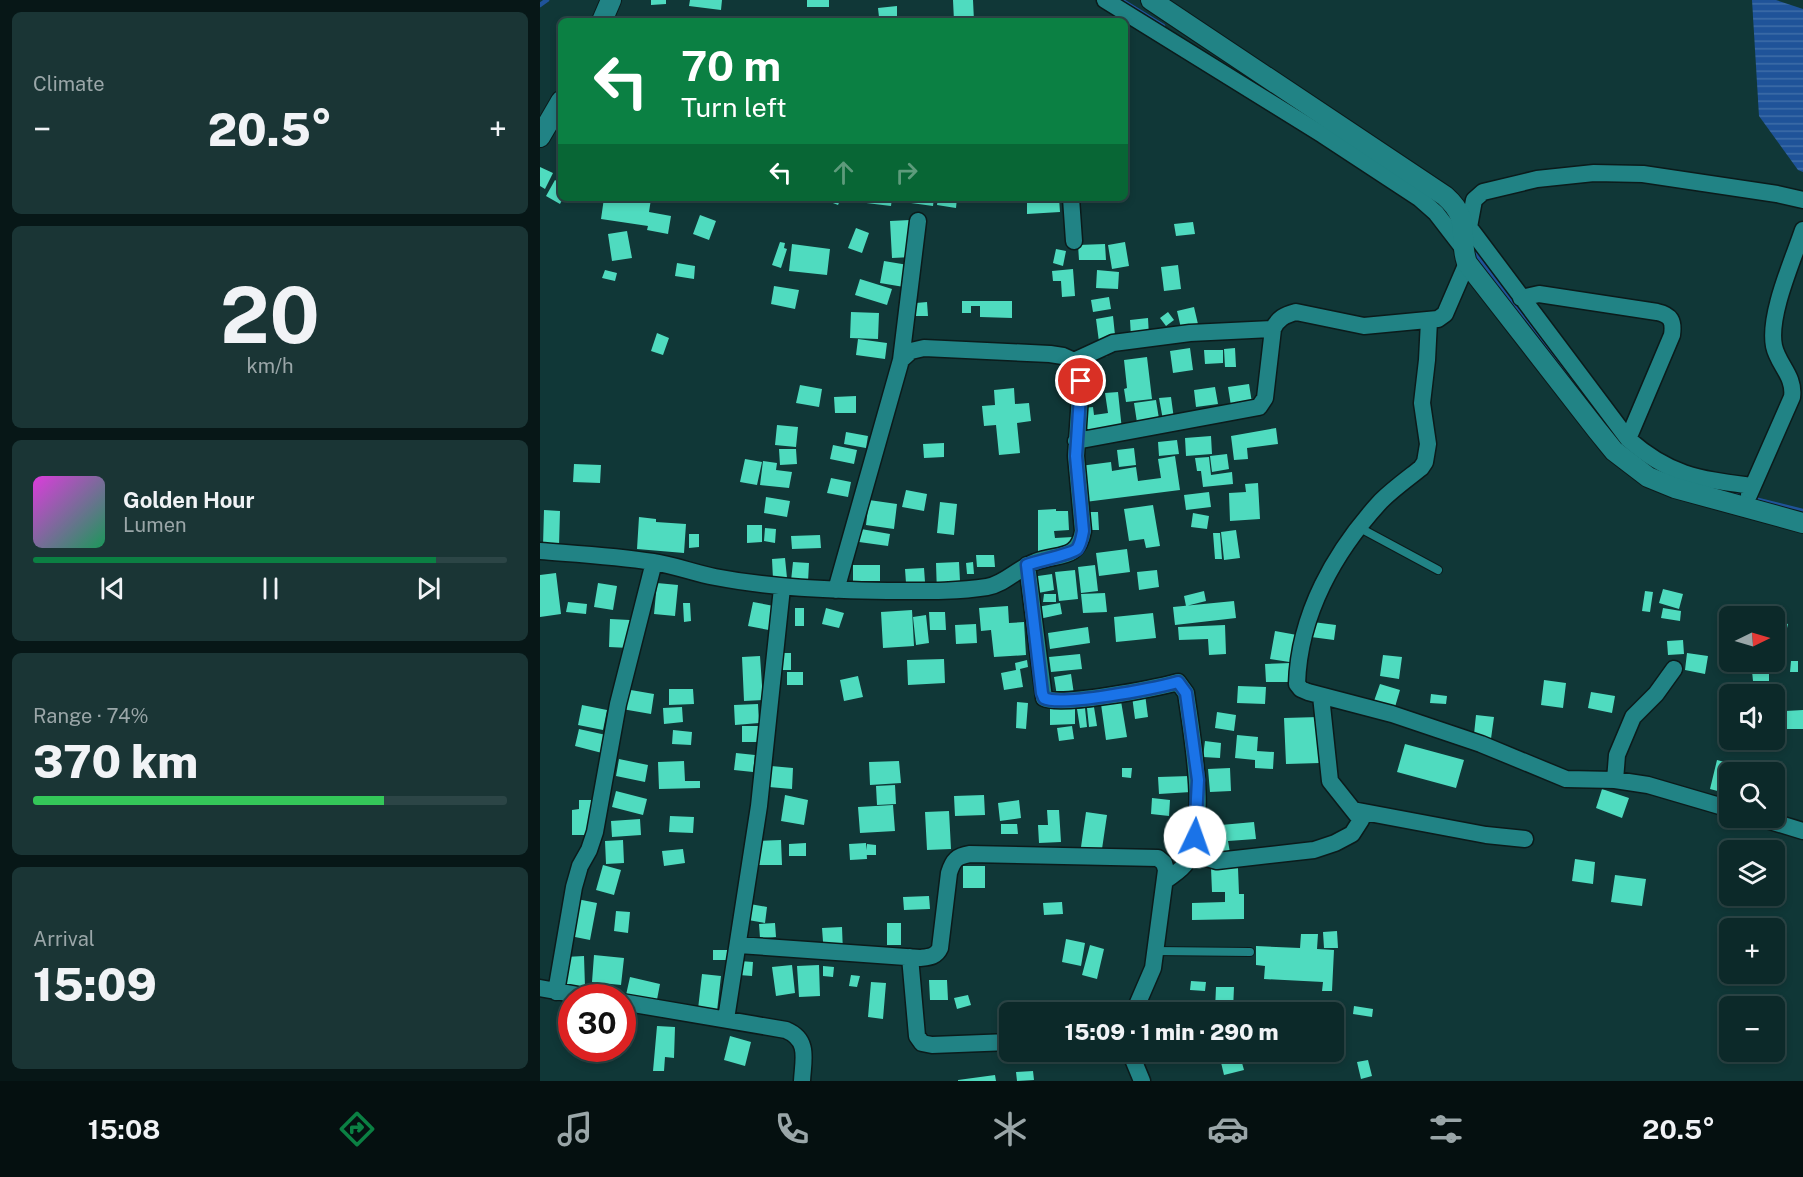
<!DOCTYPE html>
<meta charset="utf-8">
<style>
body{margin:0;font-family:"Public Sans",sans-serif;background:#1a3535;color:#f1f3f6;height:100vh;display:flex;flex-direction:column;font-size:22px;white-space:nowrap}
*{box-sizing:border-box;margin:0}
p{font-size:20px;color:#9aa6a8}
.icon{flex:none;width:33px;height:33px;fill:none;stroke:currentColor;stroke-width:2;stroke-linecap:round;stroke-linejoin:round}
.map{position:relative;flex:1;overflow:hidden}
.side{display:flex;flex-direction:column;gap:12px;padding:12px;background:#071717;width:540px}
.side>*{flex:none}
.guide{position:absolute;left:18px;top:18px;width:570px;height:183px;border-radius:9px;box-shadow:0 3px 9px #0003,0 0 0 2px #2c4546;background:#0b8043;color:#fff;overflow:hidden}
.needle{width:39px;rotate:85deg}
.controls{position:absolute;left:1179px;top:606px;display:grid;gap:12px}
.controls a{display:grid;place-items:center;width:66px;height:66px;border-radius:9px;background:#0c2929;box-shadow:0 3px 9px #0003,0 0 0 2px #2c4546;font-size:30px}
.speed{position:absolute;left:18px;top:984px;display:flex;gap:12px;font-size:30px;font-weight:700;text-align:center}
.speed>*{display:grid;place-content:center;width:78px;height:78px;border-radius:50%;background:#0c2929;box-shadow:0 3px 9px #0003,0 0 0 2px #2c4546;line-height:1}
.speed .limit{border:9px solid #d22;background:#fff;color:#111}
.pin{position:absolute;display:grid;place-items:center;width:51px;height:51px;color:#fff;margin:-26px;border:3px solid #fff;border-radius:50%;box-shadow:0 2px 6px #0007}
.me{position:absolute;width:66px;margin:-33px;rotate:3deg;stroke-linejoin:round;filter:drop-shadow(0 0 4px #0008)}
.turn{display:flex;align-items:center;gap:21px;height:126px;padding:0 24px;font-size:27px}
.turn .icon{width:78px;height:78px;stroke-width:2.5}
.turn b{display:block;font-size:42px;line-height:51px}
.lanes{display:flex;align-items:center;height:57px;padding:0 24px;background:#0003;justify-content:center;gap:30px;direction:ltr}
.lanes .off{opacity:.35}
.big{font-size:45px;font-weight:800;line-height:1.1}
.side .tile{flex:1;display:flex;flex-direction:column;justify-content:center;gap:9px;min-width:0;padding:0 21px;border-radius:9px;background:#1a3535}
.side .dial{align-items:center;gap:0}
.dial b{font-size:78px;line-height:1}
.song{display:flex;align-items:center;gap:18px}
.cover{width:72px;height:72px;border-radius:9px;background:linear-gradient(135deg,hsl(300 70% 55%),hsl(150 70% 35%))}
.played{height:6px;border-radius:3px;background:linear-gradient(90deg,#0b8043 85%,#2c4546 85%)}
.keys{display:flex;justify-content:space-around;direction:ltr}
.heat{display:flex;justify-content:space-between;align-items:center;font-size:33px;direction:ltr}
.charge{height:9px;border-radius:4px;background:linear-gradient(90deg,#34c759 74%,#2c4546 0)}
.trip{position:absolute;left:459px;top:1002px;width:345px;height:60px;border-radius:9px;background:#0c2929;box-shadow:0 3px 9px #0003,0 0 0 2px #2c4546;font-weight:800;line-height:60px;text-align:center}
.tab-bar{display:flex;height:96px;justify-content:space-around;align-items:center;background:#051010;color:#9aa6a8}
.tab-bar .icon{width:42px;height:42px}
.tab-bar .selected{color:#0b8043}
.tab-bar b{font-size:27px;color:#f1f3f6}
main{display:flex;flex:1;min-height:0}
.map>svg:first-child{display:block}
.water{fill:url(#water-rules)}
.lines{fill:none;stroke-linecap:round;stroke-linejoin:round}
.stream{stroke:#1f5399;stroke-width:4.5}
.building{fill:#4fdbbf}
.service-casing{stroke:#0b1b1b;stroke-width:10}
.minor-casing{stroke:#0b1b1b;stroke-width:19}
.tertiary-casing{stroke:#0b1b1b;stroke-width:22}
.service{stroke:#218385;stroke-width:8}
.minor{stroke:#218385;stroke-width:16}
.tertiary{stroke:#218385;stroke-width:20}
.route-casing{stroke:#114b97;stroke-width:15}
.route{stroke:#1a73e8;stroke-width:10}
</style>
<main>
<section class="side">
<div class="tile"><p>Climate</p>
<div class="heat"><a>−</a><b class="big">20.5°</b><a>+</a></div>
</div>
<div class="tile dial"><b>20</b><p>km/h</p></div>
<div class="tile">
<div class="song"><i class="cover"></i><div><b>Golden Hour</b><p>Lumen</p></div></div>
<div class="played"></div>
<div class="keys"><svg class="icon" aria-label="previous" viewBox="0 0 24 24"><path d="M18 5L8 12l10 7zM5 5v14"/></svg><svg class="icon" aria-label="pause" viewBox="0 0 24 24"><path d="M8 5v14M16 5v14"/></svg><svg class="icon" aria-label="next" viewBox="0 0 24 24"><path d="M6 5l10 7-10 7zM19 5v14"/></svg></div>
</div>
<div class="tile"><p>Range · 74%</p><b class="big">370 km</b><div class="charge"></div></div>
<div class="tile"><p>Arrival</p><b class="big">15:09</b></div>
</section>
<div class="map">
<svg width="1263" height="1081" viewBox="0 0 1263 1081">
<defs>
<pattern id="water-rules" width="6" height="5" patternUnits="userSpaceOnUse" patternTransform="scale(1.5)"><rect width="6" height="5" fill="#1f5399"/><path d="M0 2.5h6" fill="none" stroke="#3e6da8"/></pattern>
</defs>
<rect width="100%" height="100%" fill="#103737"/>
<!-- water -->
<path class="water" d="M1212,0H1236L1263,9V172L1258,170L1219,116Z"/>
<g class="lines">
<!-- stream -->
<path class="stream" d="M581,0L623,26
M0,5L7,0
M936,254L1066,423
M1103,461L1122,472
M1178,490L1263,511"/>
</g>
<!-- building -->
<path class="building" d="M111,0H126V4L111,5Z
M150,0H182L181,10L149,6Z
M267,0H289V7H267Z
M413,0H433L434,21H414Z
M357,6V16L339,17L338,8Z
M0,167L13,173L5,189L0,186Z
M15,180L21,184V198H23L20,204L6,196Z
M64,198L111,199L109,212L131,216L128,234L107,230L108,226L61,219Z
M280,198H301L298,205Z
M319,198H352L351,206L318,202Z
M372,198H394L393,206L371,203Z
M398,198H417L416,208L397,205Z
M487,198H519L520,212L487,214Z
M160,215L176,221L169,240L153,234Z
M370,220L372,257L352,258L350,221Z
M653,222L655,234L636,236L634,224Z
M316,228L329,233L322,253L308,248Z
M87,231L92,258L72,261L68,234Z
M240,242L245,243L244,248L247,249L241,268L232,265Z
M585,242L589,266L572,269L568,245Z
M252,244L290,249L287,275L249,271Z
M565,244L566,260H539L538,245Z
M516,249L526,251L523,266L513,263Z
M344,261L368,265L364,287L340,283Z
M137,263L155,266L154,279L135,276Z
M638,265L641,289L624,291L621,267Z
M533,269L535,296L522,297L521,281H513L512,271Z
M65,270L77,273L75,281L62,278Z
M557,270L579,272L578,289L556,288Z
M320,279L352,289L347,305L315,295Z
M234,286L259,290L255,309L231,304Z
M569,297L571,309L553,312L551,300Z
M422,301H472V318L440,317V306H431V313H422Z
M387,302L388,316H376V303Z
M654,307L661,337L644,341L637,311Z
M311,312L339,313L338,339L310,338Z
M628,312L634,320L626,326L620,318Z
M573,316L575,335L566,336L568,356L561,357L556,319Z
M608,318L609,336L591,337L590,320Z
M117,333L129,338L123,355L111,351Z
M318,339L347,343L345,359L316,355Z
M650,348L653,370L633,373L630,351Z
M695,348L696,367H685L684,349Z
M664,350H683V363L665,364Z
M607,357L612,399L586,402L584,389L587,388L584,360Z
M709,384L712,403L691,406L688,387Z
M260,385L282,389L279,407L256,403Z
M675,387L678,404L656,407L654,390Z
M474,388L475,404L489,403L491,421L477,423L480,453L459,455L456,425L444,426L442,406L455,405L454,390Z
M578,392L582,430L547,434L543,408L553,407L554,415L568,413L565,393Z
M316,396V413H295L294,397Z
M631,397L634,419L623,420L619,398Z
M616,400L620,425L598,429L594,403Z
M237,425L258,427L256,447L235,445Z
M736,428L738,444L707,448L708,459L694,460L691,436Z
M306,432L328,436L326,448L304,444Z
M671,436L672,454L646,456L645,438Z
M637,440L639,454L619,456L618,442Z
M404,443V457L384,458L383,444Z
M293,445L317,450L314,464L290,459Z
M594,448L596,465L579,467L577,450Z
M239,449H256L257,464L240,465Z
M687,454L689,469L672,472L670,456Z
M635,456L640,490L545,502L540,466L571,462L572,471L596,467L598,481L621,478L618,459Z
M669,457L671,475L692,472L693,484L663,487L661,471H657L655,458Z
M205,459L222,462L217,485L200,482Z
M223,461L237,463L236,470L252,472L249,488L220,485Z
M34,464L61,465L60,483L33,482Z
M291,478L311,482L308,497L287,493Z
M718,483L720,519L690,521L689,493L706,492L705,484Z
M366,490L387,494L384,511L362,507Z
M669,492L671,507L646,510L644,495Z
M226,497L250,501L247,517L224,513Z
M329,500L357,504L354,529L326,525Z
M400,502L417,504L414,535L397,533Z
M613,505L620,546L606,548L604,539L589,541L584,509Z
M516,509V511H528L529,530L514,531L515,538L533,537L534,550L498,553V510Z
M4,510L20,511L19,546H3Z
M543,512H558L559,530H544Z
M653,513L669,516L667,529L651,527Z
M99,517L116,519V522L146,524L144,553L97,549Z
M207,525H222V542L207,543Z
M225,528L236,529L235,543L224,541Z
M321,529L350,534L348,546L319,542Z
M696,530L700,558L684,560L681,532Z
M673,533H680L682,559H675Z
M149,534H159V547L149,548Z
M280,535L281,548L252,549L251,536Z
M587,549L590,572L559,576L556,553Z
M436,555H454L455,567H437Z
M245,558L247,578L233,579L232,559Z
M253,562L269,563L268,582L251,581Z
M419,562L420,581H415L416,593L397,594L396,563Z
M433,562L434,574H427L426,563Z
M313,565H340V581H313Z
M555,565L558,591L541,593L538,567Z
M384,568L386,596L367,597L365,569Z
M535,570L538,599L519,601L515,572Z
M617,570L619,587L599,590L597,572Z
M16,573L21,614L0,617V575Z
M512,574L514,590L493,594L491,577Z
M58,583L77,586L73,610L54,607Z
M117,583L138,585L135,616L114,614Z
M1123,589L1143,594L1139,609L1119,603Z
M664,591L666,601L646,606L644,596Z
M1105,591L1113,592L1110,612L1102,611Z
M565,593L567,612L543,613L541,594Z
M504,594H516V602H503Z
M694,601L696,618L635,625L633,607Z
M28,602L47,604L46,614L26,612Z
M213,602L234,606L229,630L208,626Z
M143,603H150L151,621L144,622Z
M520,603L522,614L499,619L497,607Z
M468,606L469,623L484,622L486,655L454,657L451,630L441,631L439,608Z
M255,608H264V626H255Z
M286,608L304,613L299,628L282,624Z
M1123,608L1141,611L1140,621L1121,618Z
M372,610L374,646L343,648L341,612Z
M389,612H405L406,630H390Z
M613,613L616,638L576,642L574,617Z
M386,615L389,643L376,645L373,617Z
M70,619L90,620L89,648L69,647Z
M1234,620L1248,624L1242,648L1234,646Z
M773,622L796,625L794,640L771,637Z
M436,624L437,643L416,644L415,625Z
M685,625L686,654L669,655L668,639L639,640L638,627Z
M548,627L550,643L510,649L508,633Z
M735,631L757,635L756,663L730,659Z
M1143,640L1144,654L1128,655L1127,641Z
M229,653H251V670H229Z
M1147,653L1168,656L1165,674L1145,670Z
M540,654L542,669L511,672L509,657Z
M843,655L862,657L859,679L840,676Z
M220,656L223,700L204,701L202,657Z
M404,659L405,683L368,685L367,660Z
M487,660L488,667L480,669L483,687L464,690L461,673L476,670L475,663Z
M1251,661H1258V672H1250Z
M751,663L752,682H726L725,664Z
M1229,670V681H1213L1212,671Z
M247,672H263V685H247Z
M531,674L534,694L517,696L514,677Z
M318,676L323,697L304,701L300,680Z
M1004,680L1026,683L1023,708L1001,705Z
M840,684L860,690L855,707L834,701Z
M698,686L726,687L725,704L697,703Z
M85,689L114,694L111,714L82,709Z
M129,689H153L154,704L129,705Z
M1051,692L1075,696L1072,713L1048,708Z
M605,694L608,717L595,719L592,696Z
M891,694L907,696L906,704L890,703Z
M581,701L587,737L566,740L561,704Z
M477,702L488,703L486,729L476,728Z
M218,704L219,723L195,725L194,705Z
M42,705L67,710L63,730L38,725Z
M535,705V724L510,725V706Z
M142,707L143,722L124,724L123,708Z
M554,707L557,726L549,727L547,708Z
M545,708L547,727L540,728L537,709Z
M1263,710V729H1246L1245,711Z
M677,712L696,715L694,731L675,728Z
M936,715L954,717L950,746L933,744Z
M779,717L780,763L746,764L744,718Z
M202,726H219V742H202Z
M532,726L534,739L519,741L517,728Z
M39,729L66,735L62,753L35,746Z
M133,730L152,732L151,745L132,744Z
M697,735L718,737L717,751L734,752L733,769L715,768V760L695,758Z
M665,741L681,743L680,758L663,757Z
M865,744L924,760L916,788L857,772Z
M196,753L215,755L213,772L194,770Z
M79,759L108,765L105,782L76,776Z
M1177,760L1196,765L1194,772H1190L1189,794L1170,789Z
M144,761L145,781H160V788L119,789L118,762Z
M359,761L361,783L330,785L329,762Z
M231,766L253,768L252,789L229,787Z
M1224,767H1239L1238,784H1234V772H1224Z
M582,768H592L591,778L582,777Z
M690,768L691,791L670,792L668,769Z
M650,776L651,792L619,794L618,777Z
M355,785L356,804L337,805L336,786Z
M1062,789L1089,798L1082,818L1056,808Z
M76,791L107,799L103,815L72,807Z
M245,795L268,800L264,825L241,821Z
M444,795L445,815L415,816L414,796Z
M612,798L630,800L629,816L611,814Z
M39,800H54V835H32V810L39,809Z
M479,800L481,818L460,821L458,803Z
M353,805L355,831L320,833L318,807Z
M507,810H519L521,842L499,843L498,825H508Z
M409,811L411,849L387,850L385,812Z
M546,812L567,815L562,849L541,847Z
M130,816L154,817L153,833L129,832Z
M100,819L101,835L72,837L71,821Z
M714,822L716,839L688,841L690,853L672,855L671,845L662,846L661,832H671L672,838L682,837L681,825Z
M461,824H477L478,834H461Z
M83,840L84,863L66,864L65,841Z
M241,840L242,865H215L214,841Z
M266,843V856H249V844Z
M326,843L327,859L310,860L309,844Z
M327,844L336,845V855H326Z
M143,849L145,863L124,866L122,851Z
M1035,859L1055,862L1053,884L1032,881Z
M63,865L81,870L74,895L56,890Z
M423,866H445V888H423Z
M671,868H698L699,894H704V919L652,920V903L685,902V892H672Z
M1075,875L1106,879L1102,906L1071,902Z
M389,896L390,909L364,910L363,897Z
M37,899L57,903L50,940L30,936Z
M522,902L523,914L504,915L503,903Z
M210,904L227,907L225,923L208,920Z
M76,911L90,912L88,933L74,931Z
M235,923L236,937L220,938L219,924Z
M347,923H361V945H347Z
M302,927L303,953L284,955L282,928Z
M797,931L798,948H784L783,932Z
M761,934H778L777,949L794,950L792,991H782L783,982L724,979L725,966L716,965V946L760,948Z
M526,939L545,943L541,966L522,962Z
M550,945L564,949L557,979L542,975Z
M173,950H188V960H173Z
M54,955L84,958L81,985L52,982Z
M44,956L45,987L27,988L25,957Z
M200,961L213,962L212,976L199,975Z
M252,965L255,993L236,996L232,967Z
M279,965L280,996L259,997L257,966Z
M283,966L294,967L293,977L283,976Z
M162,974L181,976L177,1011L158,1009Z
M311,975L320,976L317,987L309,986Z
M90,977L120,984L115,1010L84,1004Z
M389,980H407L408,1000H390Z
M651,981L666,982L665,991L650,990Z
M331,982L346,983L343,1019L328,1017Z
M676,987H694L693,1010H675Z
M428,995L431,1005L417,1009L414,998Z
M814,1006L833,1009L832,1017L813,1014Z
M117,1026L135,1027L134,1058L125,1057L124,1071H113Z
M190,1036L211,1042L205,1066L184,1060Z
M636,1052H647L649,1061L638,1063Z
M688,1052H699L704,1070L684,1075L679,1054Z
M828,1060L832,1076L821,1079L817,1062Z
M493,1071L494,1080L477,1081L476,1072Z
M455,1075L456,1081H418V1080Z"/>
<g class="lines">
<defs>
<path id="service" d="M820,528L898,570
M615,951L710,952"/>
<path id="minor" d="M565,0L783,135L879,198L896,213L923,248
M531,198L534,241
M929,227L1088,439C1130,476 1159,479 1212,486
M924,232L929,227L934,200L943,192L997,179L1054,173L1103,174L1237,194L1263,200
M981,298L999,294L1117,312C1131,315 1134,321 1132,335L1088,439
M889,321L887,360L882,403L888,444L885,462L881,468C867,479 853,489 841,501C795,551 759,614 757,684L761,689L768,692L852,714L941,744L1026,779L1075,780L1108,785L1190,809
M361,360L378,221
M534,361L573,343L650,333L733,329
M536,441L719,407L725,398L733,329C738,318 745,315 756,312L824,326L898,319L905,314L927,263
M1209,495L1252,397C1255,376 1238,365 1234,346C1228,315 1253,260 1263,230
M0,551C38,554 76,556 113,562C134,565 154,573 175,577C232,588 289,590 347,591C380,591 415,592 447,587C465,584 478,568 495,562C518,553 538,561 543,531L536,456L541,381L540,369L534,361L523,356L510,354L384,348L371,351L361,360L296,590
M487,565L504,698C520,707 616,688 638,682L646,693C652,737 669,824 646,863C642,870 631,876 625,881
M1075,780L1077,755L1093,717L1116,694L1134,669
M813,810L946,835L985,839
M1220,818L1263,831
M649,853L677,861L774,850L795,843L812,834L821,820L790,781L781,696
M199,945L380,958C389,957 396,957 400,948L409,873C413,860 417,856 430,854L618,858L624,863L626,870L613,968L594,1012
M370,957L377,1036L382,1043L392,1045L470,1042
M0,988L55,998
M16,992L34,887L40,866L49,850L55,832L78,704L114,562
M82,1002L246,1030C270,1040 263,1060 262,1081
M186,1019L219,806L242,588
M495,1052L499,1053
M590,1052L602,1081"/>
<path id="tertiary" d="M611,0L905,196C933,221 917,234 927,263L1057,430L1074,451L1108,477L1135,488L1263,523
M62,21L71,0
M0,137L21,101"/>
</defs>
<!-- service casing -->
<use href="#service" class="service-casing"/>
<!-- minor casing -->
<use href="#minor" class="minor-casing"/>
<!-- tertiary casing -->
<use href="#tertiary" class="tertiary-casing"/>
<!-- service -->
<use href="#service" class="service"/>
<!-- minor -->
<use href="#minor" class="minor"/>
<!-- tertiary -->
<use href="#tertiary" class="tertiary"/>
</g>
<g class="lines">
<defs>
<path id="route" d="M541,381L536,456L543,531C542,536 541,544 537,549C532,554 497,561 487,565L502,693L504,698C521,707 616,688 638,682L646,693L658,780L655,837"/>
</defs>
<!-- route casing -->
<use href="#route" class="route-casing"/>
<!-- route -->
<use href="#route" class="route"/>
</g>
</svg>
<div class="controls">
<a><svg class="needle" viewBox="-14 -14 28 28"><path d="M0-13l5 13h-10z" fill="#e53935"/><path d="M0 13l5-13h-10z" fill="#9aa6a8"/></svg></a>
<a><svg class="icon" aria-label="sound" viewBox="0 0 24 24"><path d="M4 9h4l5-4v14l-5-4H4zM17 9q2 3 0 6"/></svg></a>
<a><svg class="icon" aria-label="search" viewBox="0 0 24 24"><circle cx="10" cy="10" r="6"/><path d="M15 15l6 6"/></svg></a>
<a><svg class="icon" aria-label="layers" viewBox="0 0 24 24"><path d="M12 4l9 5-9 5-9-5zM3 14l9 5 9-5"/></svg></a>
<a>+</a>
<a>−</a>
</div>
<div class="speed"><div class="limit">30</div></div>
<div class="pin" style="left:541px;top:381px;background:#d93025"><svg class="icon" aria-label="arrive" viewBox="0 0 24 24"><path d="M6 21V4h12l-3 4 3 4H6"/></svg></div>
<svg class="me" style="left:655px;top:837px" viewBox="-20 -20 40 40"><circle r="19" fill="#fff"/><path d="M0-13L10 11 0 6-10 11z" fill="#1a73e8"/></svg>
<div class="trip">15:09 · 1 min · 290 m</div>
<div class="guide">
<div class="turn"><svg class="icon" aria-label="left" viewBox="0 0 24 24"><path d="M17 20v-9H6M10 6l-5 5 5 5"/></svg><div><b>70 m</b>Turn left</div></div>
<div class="lanes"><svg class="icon" aria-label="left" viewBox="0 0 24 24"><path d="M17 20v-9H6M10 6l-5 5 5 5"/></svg><svg class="icon off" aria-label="ahead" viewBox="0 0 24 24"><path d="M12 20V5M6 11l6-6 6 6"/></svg><svg class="icon off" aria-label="right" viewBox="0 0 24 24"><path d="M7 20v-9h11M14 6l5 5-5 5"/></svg></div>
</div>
</div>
</main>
<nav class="tab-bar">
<b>15:08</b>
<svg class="icon selected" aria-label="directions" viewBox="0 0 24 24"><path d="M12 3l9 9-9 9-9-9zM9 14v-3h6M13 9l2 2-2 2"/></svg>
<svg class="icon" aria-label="music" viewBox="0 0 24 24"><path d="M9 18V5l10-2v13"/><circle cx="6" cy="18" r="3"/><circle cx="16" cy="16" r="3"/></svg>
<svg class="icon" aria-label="phone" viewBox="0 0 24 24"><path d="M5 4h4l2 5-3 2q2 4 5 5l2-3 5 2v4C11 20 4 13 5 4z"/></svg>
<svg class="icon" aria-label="climate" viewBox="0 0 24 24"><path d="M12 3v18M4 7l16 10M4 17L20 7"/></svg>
<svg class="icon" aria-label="car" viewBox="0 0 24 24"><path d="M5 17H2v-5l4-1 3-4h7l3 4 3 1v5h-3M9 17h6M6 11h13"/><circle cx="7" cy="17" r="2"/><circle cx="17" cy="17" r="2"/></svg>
<svg class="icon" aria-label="filters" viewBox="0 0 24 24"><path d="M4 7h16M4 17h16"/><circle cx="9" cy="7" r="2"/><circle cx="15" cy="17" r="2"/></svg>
<b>20.5°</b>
</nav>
